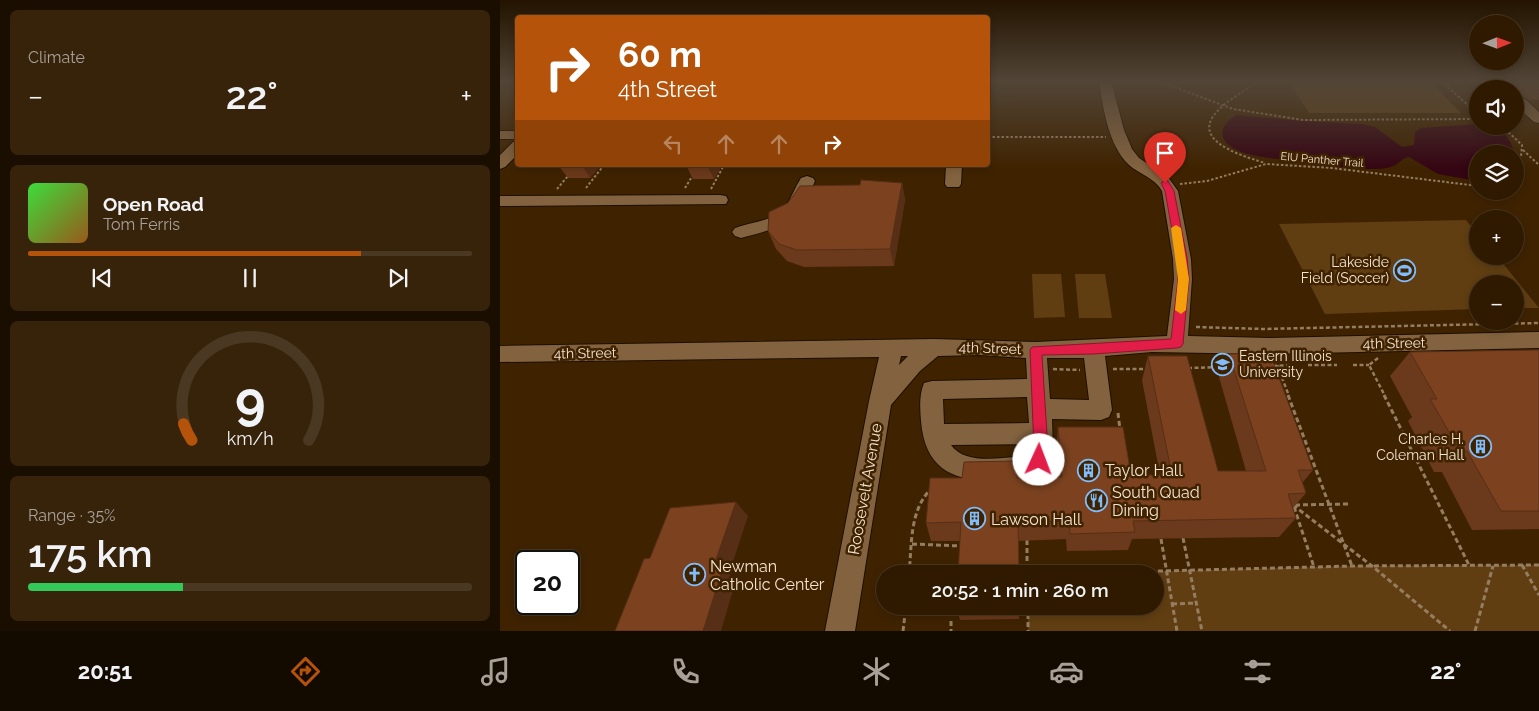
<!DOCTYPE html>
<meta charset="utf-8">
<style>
body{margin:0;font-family:Raleway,sans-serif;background:#37230a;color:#f1f3f6;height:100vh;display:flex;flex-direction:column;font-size:19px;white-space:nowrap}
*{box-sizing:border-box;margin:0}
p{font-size:16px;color:#a7a199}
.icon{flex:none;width:28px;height:28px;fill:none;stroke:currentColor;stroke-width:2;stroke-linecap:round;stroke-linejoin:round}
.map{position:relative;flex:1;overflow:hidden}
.drawer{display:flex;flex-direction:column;gap:10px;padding:10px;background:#1a0e00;width:500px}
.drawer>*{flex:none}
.guide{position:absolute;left:15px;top:15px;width:475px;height:152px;border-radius:5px;box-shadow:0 2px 8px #0003,0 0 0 1px #4a3822;background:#b45309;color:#fff;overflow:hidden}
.needle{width:32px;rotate:89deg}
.fabs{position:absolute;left:969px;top:15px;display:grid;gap:10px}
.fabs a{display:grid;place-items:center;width:55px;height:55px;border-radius:50%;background:#2f1a00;box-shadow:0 2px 8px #0003,0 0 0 1px #4a3822;font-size:25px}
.speed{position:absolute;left:15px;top:550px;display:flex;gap:10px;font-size:25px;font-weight:700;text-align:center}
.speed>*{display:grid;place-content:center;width:65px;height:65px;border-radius:50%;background:#2f1a00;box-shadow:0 2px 8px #0003,0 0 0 1px #4a3822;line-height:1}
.speed .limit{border:2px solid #111;border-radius:8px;background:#fff;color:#111}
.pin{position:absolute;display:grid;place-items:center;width:42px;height:42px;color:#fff;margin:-51px -21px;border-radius:50% 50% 50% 0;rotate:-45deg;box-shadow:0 0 5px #0007}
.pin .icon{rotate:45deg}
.me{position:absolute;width:55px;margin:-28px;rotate:2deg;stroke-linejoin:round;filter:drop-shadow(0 0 4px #0008)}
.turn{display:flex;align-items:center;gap:18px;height:105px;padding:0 20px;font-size:22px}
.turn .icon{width:65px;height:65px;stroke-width:2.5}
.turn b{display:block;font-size:35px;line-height:42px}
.lanes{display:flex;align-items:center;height:48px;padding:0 20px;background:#0003;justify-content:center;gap:25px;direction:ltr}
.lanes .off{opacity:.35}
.big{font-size:38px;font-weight:600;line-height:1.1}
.drawer .widget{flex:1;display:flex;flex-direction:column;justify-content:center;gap:8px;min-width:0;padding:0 18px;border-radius:8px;background:#37230a}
.drawer .dial{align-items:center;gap:0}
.dial svg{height:130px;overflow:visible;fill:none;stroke:#4a3822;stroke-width:7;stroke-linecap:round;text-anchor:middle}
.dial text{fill:#f1f3f6;stroke:none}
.song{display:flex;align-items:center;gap:15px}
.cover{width:60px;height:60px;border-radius:8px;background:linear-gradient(135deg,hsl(120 70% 55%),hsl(30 70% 35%))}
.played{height:5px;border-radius:2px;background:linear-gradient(90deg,#b45309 75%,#4a3822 75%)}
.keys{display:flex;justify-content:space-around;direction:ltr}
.heat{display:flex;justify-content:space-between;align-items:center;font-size:28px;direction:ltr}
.charge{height:8px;border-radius:4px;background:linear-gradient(90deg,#34c759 35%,#4a3822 0)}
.trip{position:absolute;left:376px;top:565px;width:288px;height:50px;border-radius:25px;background:#2f1a00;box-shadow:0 2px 8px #0003,0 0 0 1px #4a3822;font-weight:600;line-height:50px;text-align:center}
.menu{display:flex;height:80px;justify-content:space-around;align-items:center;background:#130a00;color:#a7a199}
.menu .icon{width:35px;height:35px}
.menu .selected{color:#b45309}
.menu b{font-size:22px;color:#f1f3f6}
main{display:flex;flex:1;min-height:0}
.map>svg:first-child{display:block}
.green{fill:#603e12}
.water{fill:#340512}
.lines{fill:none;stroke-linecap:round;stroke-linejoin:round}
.minor-casing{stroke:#1e0f00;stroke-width:2}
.path-far2{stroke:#957d61;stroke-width:2;stroke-dasharray:2.5 2;stroke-linecap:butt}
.path-far1{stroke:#957d61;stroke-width:2.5;stroke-dasharray:4 2.5;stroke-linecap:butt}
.path{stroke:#957d61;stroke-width:3;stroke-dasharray:5 3;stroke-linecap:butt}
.minor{fill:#83633f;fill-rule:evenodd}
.wall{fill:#6b391b}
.shaded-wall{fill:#572e16}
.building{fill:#7c421f;stroke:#572e16}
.route{fill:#e11d48;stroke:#92132f}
.slow{fill:#f59e0b}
.labels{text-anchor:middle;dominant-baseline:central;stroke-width:5;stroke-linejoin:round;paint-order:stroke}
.far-street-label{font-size:11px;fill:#f5e3cf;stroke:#3f2300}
.poi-label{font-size:14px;fill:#f5e3cf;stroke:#3f2300;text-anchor:end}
.street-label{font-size:14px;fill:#f5e3cf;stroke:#3f2300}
.near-poi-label{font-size:16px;fill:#f5e3cf;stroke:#3f2300;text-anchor:start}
.near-street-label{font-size:16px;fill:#f5e3cf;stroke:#3f2300}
</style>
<main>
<section class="drawer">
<div class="widget"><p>Climate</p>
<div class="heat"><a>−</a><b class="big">22°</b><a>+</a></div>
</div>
<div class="widget">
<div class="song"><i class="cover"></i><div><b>Open Road</b><p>Tom Ferris</p></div></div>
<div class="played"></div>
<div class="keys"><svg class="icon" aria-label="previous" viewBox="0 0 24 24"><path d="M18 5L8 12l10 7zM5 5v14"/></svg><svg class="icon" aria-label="pause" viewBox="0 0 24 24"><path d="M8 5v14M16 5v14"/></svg><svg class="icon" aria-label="next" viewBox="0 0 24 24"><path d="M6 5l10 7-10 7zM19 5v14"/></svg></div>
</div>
<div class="widget dial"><svg viewBox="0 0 100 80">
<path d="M14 69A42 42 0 1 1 86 69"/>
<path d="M14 69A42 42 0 0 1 9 59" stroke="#b45309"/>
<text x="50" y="56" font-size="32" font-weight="700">9</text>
<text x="50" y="72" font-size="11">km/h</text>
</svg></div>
<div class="widget"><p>Range · 35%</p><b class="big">175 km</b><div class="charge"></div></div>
</section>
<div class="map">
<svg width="1039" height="631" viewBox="0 0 1039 631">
<rect width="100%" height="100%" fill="#3f2300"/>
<!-- green -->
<path class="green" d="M788,81H930L961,113H809Z
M966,220L977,234L978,256H997L1039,308H1015V284H978L977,309L825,314L779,224Z
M532,274H561L565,317L534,318Z
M575,274H605L612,318H579Z
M1039,565V631H528V606H655V574H551L852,566Z"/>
<!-- water -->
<path class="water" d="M737,115L803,121L862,124L875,127L902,147L914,145L915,132L921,128L977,124L978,126C995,126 1009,132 1013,150L1012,154H978L977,181L938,174L909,157C902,158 899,164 893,166C887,169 877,169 870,169C850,169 829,165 809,162C789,160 768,159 748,154C724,148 710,130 737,115Z"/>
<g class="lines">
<defs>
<path id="minor" d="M599,81H611L624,130L632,149L639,158L668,177L678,191L691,259L692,279L688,336L770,338L1039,332V348L770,354L652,352L605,356L612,410L609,417L601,420L552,419L553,451L543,472C529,479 514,479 498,480C454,482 425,470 421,421C420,409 419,395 424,383L432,381L527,379L526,358L480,355L438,356L420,371L391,405L355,631H325L369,401L379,357L0,362V346L434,339L536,342L667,336L674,279L673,259L662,191C655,178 639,174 629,165C608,145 603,107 599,81ZM401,356H408L399,365ZM547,358H584L589,400L550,399ZM527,397L529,423L444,424L443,399ZM530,444L526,456C503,457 466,466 451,445Z
M1020,98L1025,99L1039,112V123L1034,122L1015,105V99Z
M0,131H18V139H0Z
M18,141V154L5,167L0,169V155L13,142Z
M446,165H462L461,184L459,187H447L445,184Z
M307,176L313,178L315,181C294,227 288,225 241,238L235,236L232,232L235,228C252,221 274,222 286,206C292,197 295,187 301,178Z
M220,195L226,196L228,200L226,204L0,206V196Z"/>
</defs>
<!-- minor casing -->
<use href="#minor" class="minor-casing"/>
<!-- path-far2 -->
<path class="path-far2" d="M658,81L733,109L803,120L978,119
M759,81C746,90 718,105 711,120C699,145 750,158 765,163
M941,81L978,114
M1002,126L1022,145L1021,157L1015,164
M488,137H606
M1023,150L1039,165
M680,184L707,181L766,164L832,168L978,186
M86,188L104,165
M185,188L193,175
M57,189L68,176
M211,189L224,165"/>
<!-- path-far1 -->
<path class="path-far1" d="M696,327L763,329L1039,323
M878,358L869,365L885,396
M775,359L789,396
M808,365H837
M853,365H869
M773,366L792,365
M688,368L725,367
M553,369L580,370
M613,369H648"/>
<!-- path -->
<path class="path" d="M788,395L852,566
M884,395L969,565
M618,413L620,430
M793,505L872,566L950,631
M795,505L849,504
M794,507L814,567
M683,538L702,631
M661,539L677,631
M527,540V574
M412,544L461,546
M1022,565L1039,595
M409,574C412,546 409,512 430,490
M546,574L852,566L1039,565
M672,604L697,603
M528,606V631
M451,621V631
M403,631L406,606
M975,631L993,566"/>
<!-- minor -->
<use href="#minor" class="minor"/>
</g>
<!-- wall -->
<path class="wall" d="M1005,81H1039V100H1029L1024,97Z
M58,165H101L90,178H68Z
M186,165H222L214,179H193Z
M402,183L405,200L394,266L304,267L287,261L276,249L268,231L360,185Z
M1039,350V529L972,530L942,472H934L908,421L912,417L890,376L910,352Z
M729,354L813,470L802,483L806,493L793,508L796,518L779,537L632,539L628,550L567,551L566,539L518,541H431L426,523L517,478L558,477L556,449L558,427L631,475H660L642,380L648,356L718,471H746L719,377Z
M456,606H519V619L460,620Z"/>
<!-- shaded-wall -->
<path class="shaded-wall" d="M82,165H101L90,178Z
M207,165H222L214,179Z
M402,183L405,200L394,266L390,249Z
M236,502L248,516L229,574L236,580L221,631H203L213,568Z"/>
<!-- building -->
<path class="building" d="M361,180L402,183L390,249L297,250L279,244L268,231L269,212L288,203L300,186L360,185Z
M1039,350V511H1001L967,451H960L930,399H937L910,352Z
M770,353L813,470H798L806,493L788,494L796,518L633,521L635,532L570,534L569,521L518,522L519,574H458L461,522L426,523L430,478H462L464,462L517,461V478L562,477L558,427H623L631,475H672L648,356H687L718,471H766L729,354Z
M236,502L213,568H223L203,631H115L144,559L150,558L170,508Z"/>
<!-- sky -->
<linearGradient id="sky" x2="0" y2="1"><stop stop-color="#231300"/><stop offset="0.48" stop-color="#524537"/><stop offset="1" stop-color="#524537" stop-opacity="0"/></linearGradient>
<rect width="1039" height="169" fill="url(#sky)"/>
<!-- route -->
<path class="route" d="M665,180L668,181L674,191L687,258L689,279L683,344L681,347L677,348L594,354L542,355L548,450L544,464L539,466L534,464L532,460L534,450L530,350L532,347L671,339L678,279L677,258L665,191L661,183Z"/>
<!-- slow -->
<path class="slow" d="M676,225L681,228L689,279L686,310L681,314L675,310L678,279L671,228Z"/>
<!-- icons -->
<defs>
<symbol id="stadium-ring" viewBox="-11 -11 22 22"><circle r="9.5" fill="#3f2300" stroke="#80bdfa" stroke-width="1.5"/><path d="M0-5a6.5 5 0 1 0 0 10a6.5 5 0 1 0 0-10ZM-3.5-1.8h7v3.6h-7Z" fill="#80bdfa"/></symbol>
<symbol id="university-ring" viewBox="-11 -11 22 22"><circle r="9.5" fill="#3f2300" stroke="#80bdfa" stroke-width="1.5"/><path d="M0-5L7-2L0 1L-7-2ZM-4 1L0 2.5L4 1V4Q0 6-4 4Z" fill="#80bdfa"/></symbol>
<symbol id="building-ring" viewBox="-11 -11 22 22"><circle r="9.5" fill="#3f2300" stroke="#80bdfa" stroke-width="1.5"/><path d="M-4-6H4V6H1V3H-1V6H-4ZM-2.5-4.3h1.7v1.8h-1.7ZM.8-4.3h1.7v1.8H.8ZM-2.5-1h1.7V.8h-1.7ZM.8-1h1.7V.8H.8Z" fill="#80bdfa"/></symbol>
<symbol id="restaurant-ring" viewBox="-11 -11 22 22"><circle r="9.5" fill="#3f2300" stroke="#80bdfa" stroke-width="1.5"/><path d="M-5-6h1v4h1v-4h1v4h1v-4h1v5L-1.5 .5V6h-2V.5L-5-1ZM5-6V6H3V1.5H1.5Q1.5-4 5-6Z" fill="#80bdfa"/></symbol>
<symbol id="church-ring" viewBox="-11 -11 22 22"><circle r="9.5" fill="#3f2300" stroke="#80bdfa" stroke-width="1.5"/><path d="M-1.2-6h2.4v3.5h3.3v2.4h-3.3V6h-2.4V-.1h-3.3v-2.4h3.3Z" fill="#80bdfa"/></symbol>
</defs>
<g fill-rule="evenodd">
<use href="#stadium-ring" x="892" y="258" width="25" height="25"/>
<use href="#university-ring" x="710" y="352" width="25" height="25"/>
<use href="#building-ring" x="968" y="434" width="25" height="25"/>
<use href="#building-ring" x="576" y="458" width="25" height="25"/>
<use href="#restaurant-ring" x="584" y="488" width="25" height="25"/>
<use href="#building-ring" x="462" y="506" width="25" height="25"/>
<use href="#church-ring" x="182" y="562" width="25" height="25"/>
</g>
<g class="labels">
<!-- far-street labels -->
<g class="far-street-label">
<text transform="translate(822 160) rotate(5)">EIU Panther Trail</text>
</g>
<!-- poi labels -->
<g class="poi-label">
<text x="889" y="262">Lakeside<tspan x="889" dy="16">Field (Soccer)</tspan></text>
<text x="739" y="356" text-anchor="start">Eastern Illinois<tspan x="739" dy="16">University</tspan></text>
<text x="964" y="439">Charles H.<tspan x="964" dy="16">Coleman Hall</tspan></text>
</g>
<!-- street labels -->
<g class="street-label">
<text transform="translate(894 343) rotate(-1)">4th Street</text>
<text transform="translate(490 348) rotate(2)">4th Street</text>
<text transform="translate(85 353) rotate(-1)">4th Street</text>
</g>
<!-- near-poi labels -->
<g class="near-poi-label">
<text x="605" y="470">Taylor Hall</text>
<text x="612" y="492">South Quad<tspan x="612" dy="18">Dining</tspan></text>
<text x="491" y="519">Lawson Hall</text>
<text x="210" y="566">Newman<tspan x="210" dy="18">Catholic Center</tspan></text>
</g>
<!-- near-street labels -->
<g class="near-street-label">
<text transform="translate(365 489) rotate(-80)">Roosevelt Avenue</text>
</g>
</g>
</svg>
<div class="fabs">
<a><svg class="needle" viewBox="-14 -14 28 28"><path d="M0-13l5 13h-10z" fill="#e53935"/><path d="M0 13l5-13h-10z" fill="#a7a199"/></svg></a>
<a><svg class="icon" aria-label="sound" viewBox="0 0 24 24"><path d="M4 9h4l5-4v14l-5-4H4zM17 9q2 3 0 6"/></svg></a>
<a><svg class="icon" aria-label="layers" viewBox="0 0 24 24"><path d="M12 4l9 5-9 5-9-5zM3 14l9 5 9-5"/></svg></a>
<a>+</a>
<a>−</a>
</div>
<div class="speed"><div class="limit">20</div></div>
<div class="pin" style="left:665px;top:183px;background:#d93025"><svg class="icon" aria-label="arrive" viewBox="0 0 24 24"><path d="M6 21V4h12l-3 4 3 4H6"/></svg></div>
<svg class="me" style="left:539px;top:460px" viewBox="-20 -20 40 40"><circle r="19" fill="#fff"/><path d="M0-13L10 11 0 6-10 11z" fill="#e11d48"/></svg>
<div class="trip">20:52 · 1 min · 260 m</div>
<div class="guide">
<div class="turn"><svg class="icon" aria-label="right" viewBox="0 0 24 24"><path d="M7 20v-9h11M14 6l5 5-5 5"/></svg><div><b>60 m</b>4th Street</div></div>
<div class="lanes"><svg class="icon off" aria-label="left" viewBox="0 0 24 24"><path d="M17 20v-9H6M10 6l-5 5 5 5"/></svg><svg class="icon off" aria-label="ahead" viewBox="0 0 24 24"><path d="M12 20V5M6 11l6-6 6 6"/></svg><svg class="icon off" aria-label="ahead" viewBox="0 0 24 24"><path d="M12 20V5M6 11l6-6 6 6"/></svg><svg class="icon" aria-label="right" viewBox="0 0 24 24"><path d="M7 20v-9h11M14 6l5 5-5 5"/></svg></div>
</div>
</div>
</main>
<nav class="menu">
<b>20:51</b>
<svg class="icon selected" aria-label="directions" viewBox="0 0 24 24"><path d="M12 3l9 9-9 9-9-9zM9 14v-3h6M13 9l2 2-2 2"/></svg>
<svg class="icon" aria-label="music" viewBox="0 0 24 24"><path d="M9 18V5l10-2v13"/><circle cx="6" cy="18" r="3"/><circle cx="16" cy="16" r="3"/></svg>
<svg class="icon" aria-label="phone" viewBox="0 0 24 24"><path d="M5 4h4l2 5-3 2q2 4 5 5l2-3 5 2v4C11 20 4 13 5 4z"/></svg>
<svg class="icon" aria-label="climate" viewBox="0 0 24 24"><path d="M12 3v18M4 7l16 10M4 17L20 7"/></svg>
<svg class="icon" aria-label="car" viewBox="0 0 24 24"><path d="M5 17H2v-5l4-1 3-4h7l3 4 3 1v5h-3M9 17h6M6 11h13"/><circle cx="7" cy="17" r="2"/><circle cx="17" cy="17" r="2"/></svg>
<svg class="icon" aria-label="filters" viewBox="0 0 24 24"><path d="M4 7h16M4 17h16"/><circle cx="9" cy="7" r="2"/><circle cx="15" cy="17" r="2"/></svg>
<b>22°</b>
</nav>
